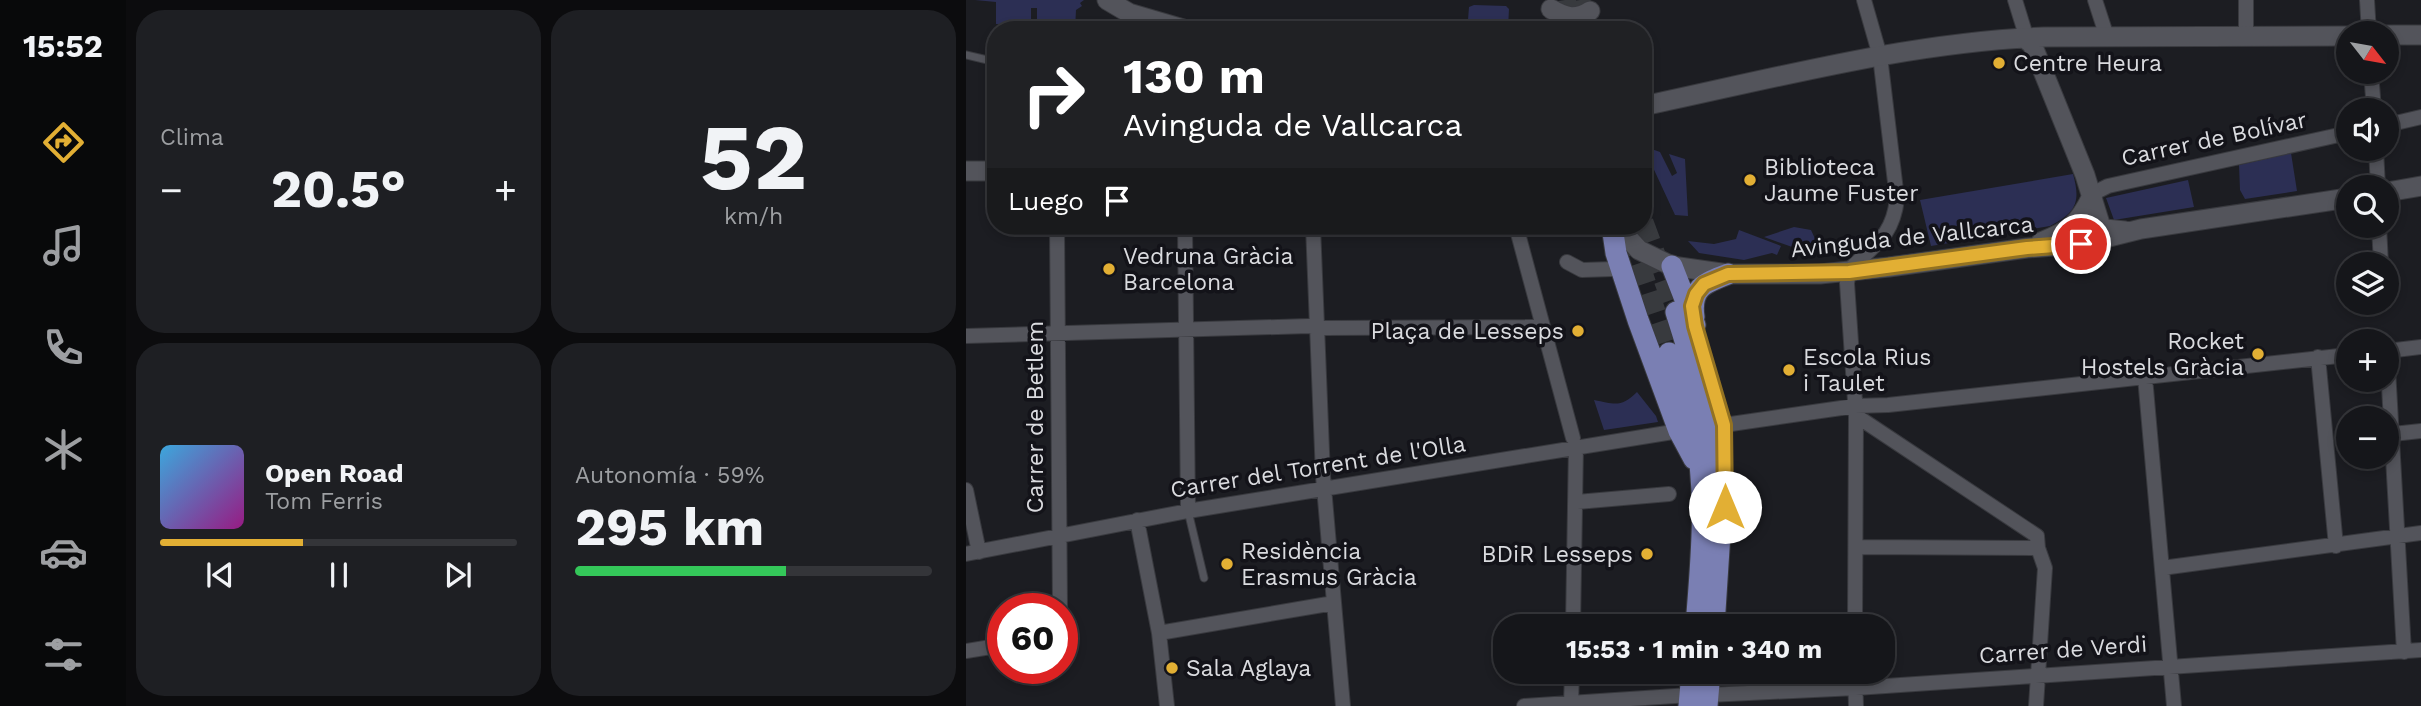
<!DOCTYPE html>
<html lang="es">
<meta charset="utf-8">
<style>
body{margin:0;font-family:"Work Sans",sans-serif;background:#1e1f23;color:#f1f3f6;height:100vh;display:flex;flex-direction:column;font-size:26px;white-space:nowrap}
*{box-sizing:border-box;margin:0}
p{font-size:23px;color:#9d9fa2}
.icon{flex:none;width:38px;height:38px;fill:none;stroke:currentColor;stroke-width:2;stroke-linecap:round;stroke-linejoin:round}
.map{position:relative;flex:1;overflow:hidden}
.details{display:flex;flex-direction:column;gap:10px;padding:10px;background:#0c0c0e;width:840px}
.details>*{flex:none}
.top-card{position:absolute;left:21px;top:21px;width:665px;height:214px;border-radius:28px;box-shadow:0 4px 10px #0003,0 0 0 2px #343539;background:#202124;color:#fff;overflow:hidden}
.needle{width:46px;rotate:121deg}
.fabs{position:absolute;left:1370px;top:21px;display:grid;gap:14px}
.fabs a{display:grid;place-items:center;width:63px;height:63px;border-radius:50%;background:#15161a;box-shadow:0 4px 10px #0003,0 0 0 2px #343539;font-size:35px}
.speed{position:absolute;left:21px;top:593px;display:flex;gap:14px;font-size:35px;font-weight:700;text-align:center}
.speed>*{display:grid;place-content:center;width:91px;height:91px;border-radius:50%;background:#15161a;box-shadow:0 4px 10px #0003,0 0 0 2px #343539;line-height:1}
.speed .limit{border:10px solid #d22;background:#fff;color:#111}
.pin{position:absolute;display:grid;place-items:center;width:60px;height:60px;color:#fff;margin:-30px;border:4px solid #fff;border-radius:50%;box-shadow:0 2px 7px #0007}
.me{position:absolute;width:77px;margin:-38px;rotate:0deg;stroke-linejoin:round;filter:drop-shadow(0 0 5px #0008)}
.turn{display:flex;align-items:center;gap:24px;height:147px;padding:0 21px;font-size:32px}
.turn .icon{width:91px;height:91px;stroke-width:2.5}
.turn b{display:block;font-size:49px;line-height:60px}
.then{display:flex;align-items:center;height:66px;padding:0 21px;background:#0003;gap:14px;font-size:26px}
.big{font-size:52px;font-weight:700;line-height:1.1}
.details .card{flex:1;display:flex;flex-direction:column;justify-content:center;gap:10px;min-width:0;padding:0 24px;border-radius:28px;background:#1e1f23}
.details .dial{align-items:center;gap:0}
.dial b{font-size:91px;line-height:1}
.song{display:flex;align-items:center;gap:21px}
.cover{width:84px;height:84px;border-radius:10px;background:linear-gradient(135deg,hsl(200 70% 55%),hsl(310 70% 35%))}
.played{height:7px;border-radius:4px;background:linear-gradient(90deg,#e2af34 40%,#343539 40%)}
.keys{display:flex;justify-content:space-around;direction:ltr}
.heat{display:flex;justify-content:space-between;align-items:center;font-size:38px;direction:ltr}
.charge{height:10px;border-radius:5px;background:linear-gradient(90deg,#34c759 59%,#343539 0)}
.details .tiles{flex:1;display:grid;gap:10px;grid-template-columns:repeat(2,1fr)}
.trip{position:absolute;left:527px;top:614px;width:402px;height:70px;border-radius:28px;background:#15161a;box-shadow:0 4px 10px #0003,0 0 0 2px #343539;font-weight:700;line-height:70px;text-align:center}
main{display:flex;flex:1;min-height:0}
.menu{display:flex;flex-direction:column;width:126px;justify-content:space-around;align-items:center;background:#08090a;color:#9d9fa2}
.menu .icon{width:49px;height:49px}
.menu .current{color:#e2af34}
.menu b{font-size:32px;color:#f1f3f6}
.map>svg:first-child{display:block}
.green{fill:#2c2f54}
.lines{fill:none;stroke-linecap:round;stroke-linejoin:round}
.primary-tunnel{stroke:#383a3e;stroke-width:21;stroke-dasharray:21 10;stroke-linecap:butt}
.lane-casing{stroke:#393a3f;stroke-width:9}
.street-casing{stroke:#393a3f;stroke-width:16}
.secondary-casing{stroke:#393a3f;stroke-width:21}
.primary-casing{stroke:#393a3f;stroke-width:23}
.lane{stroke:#53545b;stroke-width:7}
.street{stroke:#53545b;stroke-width:14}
.secondary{stroke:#53545b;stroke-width:19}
.primary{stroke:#7a7fb3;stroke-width:21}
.route-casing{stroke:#937222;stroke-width:18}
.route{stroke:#e2af34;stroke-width:12}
.poi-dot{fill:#e2af34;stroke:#131319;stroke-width:2.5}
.labels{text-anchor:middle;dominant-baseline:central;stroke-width:7;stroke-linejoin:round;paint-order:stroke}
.poi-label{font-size:23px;fill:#dadbdf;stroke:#131319;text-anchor:start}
.street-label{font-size:23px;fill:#dadbdf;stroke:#131319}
</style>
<main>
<nav class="menu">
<b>15:52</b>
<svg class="icon current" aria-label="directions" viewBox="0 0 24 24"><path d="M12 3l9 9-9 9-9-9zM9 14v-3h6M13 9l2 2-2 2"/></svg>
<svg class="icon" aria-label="music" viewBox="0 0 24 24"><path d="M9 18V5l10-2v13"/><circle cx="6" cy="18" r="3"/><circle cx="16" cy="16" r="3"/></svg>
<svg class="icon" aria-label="phone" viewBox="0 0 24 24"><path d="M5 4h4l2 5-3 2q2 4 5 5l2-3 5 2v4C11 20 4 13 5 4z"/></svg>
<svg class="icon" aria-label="climate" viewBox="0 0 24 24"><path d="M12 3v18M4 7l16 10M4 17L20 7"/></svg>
<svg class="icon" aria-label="car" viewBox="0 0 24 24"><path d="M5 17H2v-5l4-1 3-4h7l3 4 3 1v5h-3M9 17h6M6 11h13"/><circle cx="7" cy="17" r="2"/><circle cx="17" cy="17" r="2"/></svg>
<svg class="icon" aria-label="filters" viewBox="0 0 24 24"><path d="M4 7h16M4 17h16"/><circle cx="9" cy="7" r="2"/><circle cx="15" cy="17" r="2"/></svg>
</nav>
<section class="details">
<div class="tiles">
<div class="card"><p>Clima</p>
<div class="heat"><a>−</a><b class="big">20.5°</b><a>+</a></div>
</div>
<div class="card dial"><b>52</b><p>km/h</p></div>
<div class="card">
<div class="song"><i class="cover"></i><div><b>Open Road</b><p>Tom Ferris</p></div></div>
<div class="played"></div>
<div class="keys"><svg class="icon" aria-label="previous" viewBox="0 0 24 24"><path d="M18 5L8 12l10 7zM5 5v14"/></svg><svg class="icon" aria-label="pause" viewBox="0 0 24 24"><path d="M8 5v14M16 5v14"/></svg><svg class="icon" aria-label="next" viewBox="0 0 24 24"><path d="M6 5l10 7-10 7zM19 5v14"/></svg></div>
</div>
<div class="card"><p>Autonomía · 59%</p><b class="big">295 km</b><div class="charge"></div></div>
</div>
</section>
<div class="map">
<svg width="1455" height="706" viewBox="0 0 1455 706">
<rect width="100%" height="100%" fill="#1c1d22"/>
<!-- green -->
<path class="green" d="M9,0H118L114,3L116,6L110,10L109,30H69L67,29V20H71V8H65V25L30,24V2Z
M508,5L540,6L543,9L542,28H531L529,22L523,19L515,22L513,30H496L497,19L502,20L503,7Z
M677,146L694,152L706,176L711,173L703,154L719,159L722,216L709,215Z
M1325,153L1331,191L1279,199L1274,190L1273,165Z
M1107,174C1115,202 1110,213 1084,226L965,246L954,200Z
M1222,180L1228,207L1148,220L1140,198Z
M828,227L845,230L851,243L829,248L798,237Z
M773,230L815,246L811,255L806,253L778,260L733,253L722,241L748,244L770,239Z
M671,392L690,416L692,422L638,430L628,400C649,404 655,408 671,392Z"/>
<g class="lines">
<!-- primary-tunnel -->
<path class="primary-tunnel" d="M599,0L603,30
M614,0L618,30
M677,222L710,312
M663,234L703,353"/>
<defs>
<path id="lane" d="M0,55L30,62
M222,511L238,578"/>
<path id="street" d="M1049,0L1058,29V38
M1129,0L1141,37
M1280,0V36
M1401,0L1403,33
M1405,72L1408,110
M1421,125L1455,117
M1410,149L1412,187
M1126,196L1132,191L1142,186L1382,133
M91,226L94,609
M219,226L222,511
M347,226L357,476L377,706
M550,226L607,438
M1413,226L1415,264
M601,262L616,270L648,269
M0,336L343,326L358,328L577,327
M1421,351L1438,652
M1421,351L1455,347
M1352,357L1370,546
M1179,377L1208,706
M895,419L1071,536L1072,548L1079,568L1070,706
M758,425L889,406L922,405L1382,355
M1427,434L1455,431
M0,490L13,552
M611,502L703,494
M171,520L193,633L201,706
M890,547L1072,548
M0,554L222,511L713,431
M1196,568L1455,533
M607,626L610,446
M889,626L890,416L881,283L883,272L887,266C911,243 927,234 931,199L914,56L898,0
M193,633L368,603
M0,651L37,645
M889,672L890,706
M742,695L890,688L1455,650
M605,704L606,672
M558,706L724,695"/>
<path id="secondary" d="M141,0L163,13L221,30
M585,9C600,18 610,20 624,11
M1421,35H1455
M1058,38L1066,44L1119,175L1135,227L1139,229L1159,231
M677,106C810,78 943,42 1078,37L1382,36
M0,171H30
M1421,192L1455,186
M651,226L673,250L706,266L762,274H854L923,267L1061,248L1115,244L1175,229L1382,198
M1075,242C1104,230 1112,225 1126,196"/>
<path id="primary" d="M646,226L650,253L672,320L713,431L728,459
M706,266L729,325
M710,312L746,427L755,518L748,626
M728,317C724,288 738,283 762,274
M703,353C712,379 724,404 729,431C742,495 735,562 730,626
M723,706L726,672
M741,706L744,672"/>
</defs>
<!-- lane casing -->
<use href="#lane" class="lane-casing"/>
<!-- street casing -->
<use href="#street" class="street-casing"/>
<!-- secondary casing -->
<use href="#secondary" class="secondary-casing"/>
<!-- primary casing -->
<use href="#primary" class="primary-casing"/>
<!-- lane -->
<use href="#lane" class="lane"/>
<!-- street -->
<use href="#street" class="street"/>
<!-- secondary -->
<use href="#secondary" class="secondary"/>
<!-- primary -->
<use href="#primary" class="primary"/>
</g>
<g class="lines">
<defs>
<path id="route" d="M759,507L758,425L729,326L726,306L730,294L738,284L762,274L883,272L1061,248L1115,244"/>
</defs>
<!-- route casing -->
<use href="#route" class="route-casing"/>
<!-- route -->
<use href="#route" class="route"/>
</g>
<!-- markers -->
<g class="poi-dot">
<circle cx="1033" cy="63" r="7"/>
<circle cx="784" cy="180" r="7"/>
<circle cx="143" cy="269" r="7"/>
<circle cx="612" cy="331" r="7"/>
<circle cx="1292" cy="354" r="7"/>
<circle cx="823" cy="370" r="7"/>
<circle cx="681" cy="554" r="7"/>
<circle cx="261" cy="564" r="7"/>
<circle cx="206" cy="668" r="7"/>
</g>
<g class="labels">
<!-- poi labels -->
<g class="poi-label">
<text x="1047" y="63">Centre Heura</text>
<text x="798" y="167">Biblioteca<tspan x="798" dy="26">Jaume Fuster</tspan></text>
<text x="157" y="256">Vedruna Gràcia<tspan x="157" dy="26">Barcelona</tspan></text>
<text x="598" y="331" text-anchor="end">Plaça de Lesseps</text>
<text x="1278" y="341" text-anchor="end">Rocket<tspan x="1278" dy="26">Hostels Gràcia</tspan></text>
<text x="837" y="357">Escola Rius<tspan x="837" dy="26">i Taulet</tspan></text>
<text x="275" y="551">Residència<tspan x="275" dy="26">Erasmus Gràcia</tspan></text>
<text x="667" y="554" text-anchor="end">BDiR Lesseps</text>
<text x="220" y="668">Sala Aglaya</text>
</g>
<!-- street labels -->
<g class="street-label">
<text transform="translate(1248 139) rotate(-12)">Carrer de Bolívar</text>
<text transform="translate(946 237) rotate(-6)">Avinguda de Vallcarca</text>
<text transform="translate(69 417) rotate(-90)">Carrer de Betlem</text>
<text transform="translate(352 467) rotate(-9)">Carrer del Torrent de l'Olla</text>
<text transform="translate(1097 650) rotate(-4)">Carrer de Verdi</text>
</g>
</g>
</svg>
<div class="fabs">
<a><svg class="needle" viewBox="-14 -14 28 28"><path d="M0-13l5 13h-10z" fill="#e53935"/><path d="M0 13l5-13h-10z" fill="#9d9fa2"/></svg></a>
<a><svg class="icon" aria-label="sound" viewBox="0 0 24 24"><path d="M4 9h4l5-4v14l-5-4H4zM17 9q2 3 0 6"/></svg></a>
<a><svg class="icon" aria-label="search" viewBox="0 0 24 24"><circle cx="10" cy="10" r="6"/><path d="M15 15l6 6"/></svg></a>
<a><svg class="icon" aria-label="layers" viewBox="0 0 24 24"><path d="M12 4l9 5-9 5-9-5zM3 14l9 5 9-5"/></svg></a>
<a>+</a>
<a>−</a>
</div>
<div class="speed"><div class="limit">60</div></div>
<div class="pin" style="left:1115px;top:244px;background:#d93025"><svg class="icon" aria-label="arrive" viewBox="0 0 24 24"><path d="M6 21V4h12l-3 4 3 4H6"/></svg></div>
<svg class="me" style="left:759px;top:507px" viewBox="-20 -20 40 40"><circle r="19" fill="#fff"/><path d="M0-13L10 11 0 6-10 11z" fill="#e2af34"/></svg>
<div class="trip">15:53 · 1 min · 340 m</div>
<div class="top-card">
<div class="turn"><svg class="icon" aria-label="right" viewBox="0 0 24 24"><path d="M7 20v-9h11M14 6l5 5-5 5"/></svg><div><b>130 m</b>Avinguda de Vallcarca</div></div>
<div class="then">Luego<svg class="icon" aria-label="arrive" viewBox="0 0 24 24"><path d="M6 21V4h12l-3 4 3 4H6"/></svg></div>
</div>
</div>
</main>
